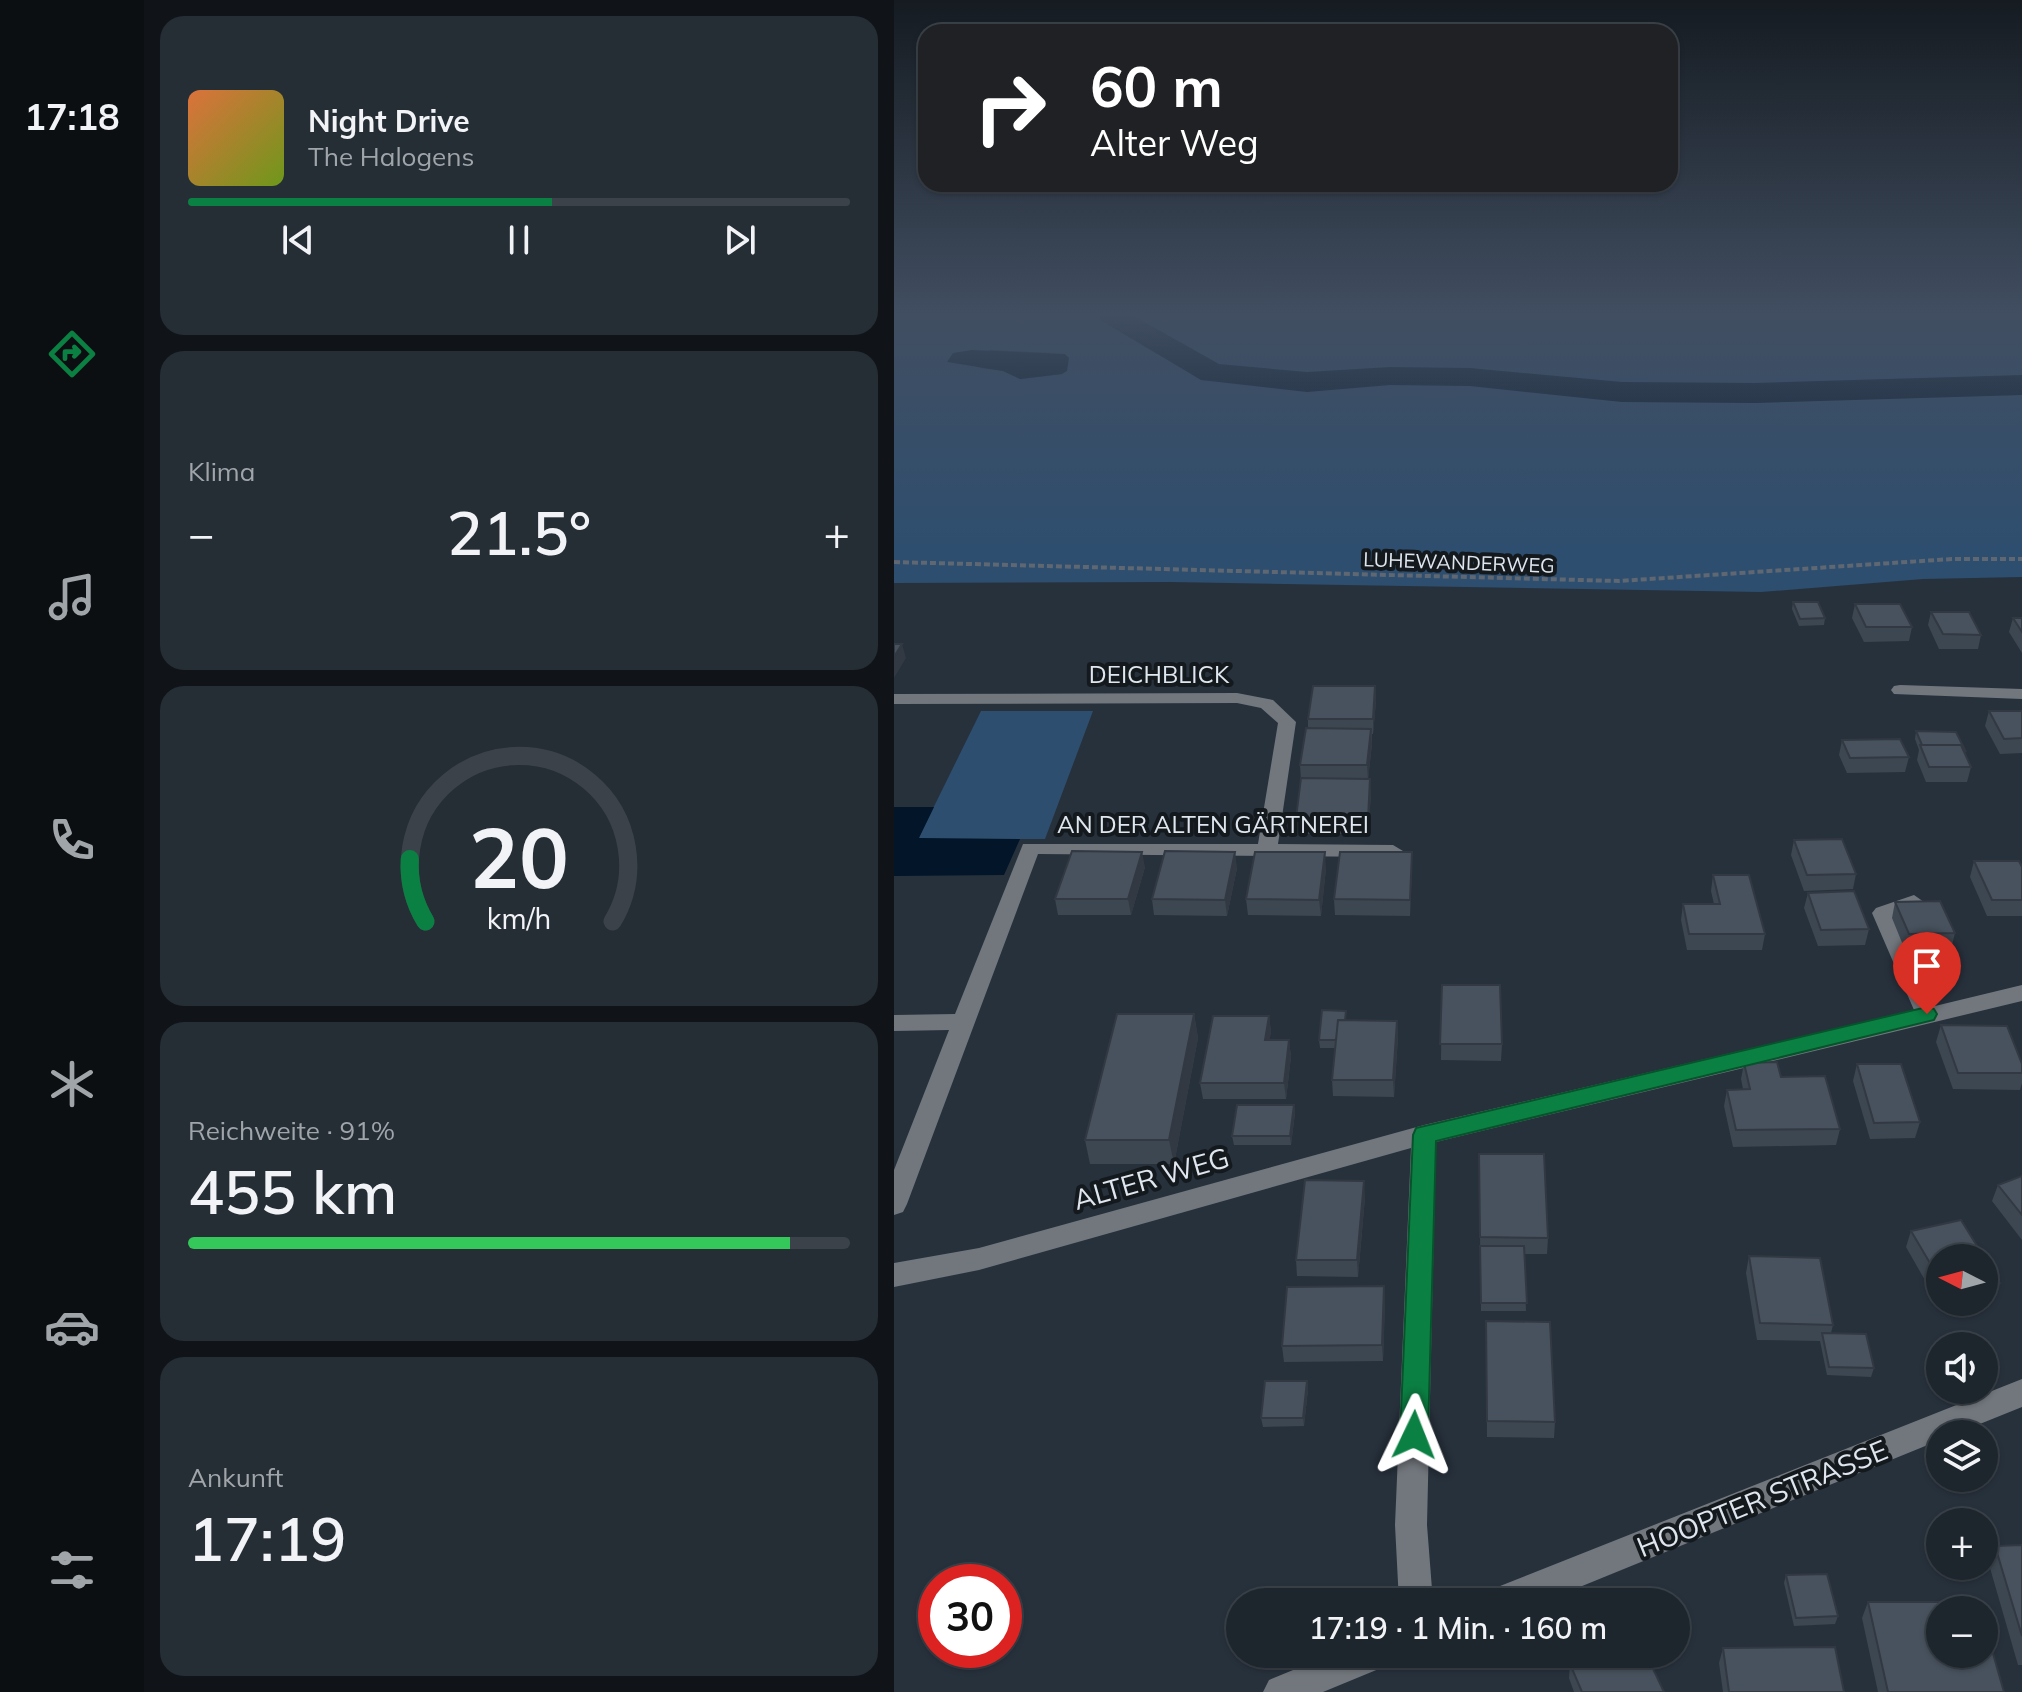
<!DOCTYPE html>
<html lang="de">
<meta charset="utf-8">
<style>
body{margin:0;font-family:Mulish,sans-serif;background:#252d35;color:#f1f3f6;height:100vh;display:flex;flex-direction:column;font-size:30px;white-space:nowrap}
*{box-sizing:border-box;margin:0}
p{font-size:26px;color:#a0a5aa}
.icon{flex:none;width:44px;height:44px;fill:none;stroke:currentColor;stroke-width:2;stroke-linecap:round;stroke-linejoin:round}
.map{position:relative;flex:1;overflow:hidden}
.panel{display:flex;flex-direction:column;gap:16px;padding:16px;background:#101419;width:750px}
.panel>*{flex:none}
.banner{position:absolute;left:24px;top:24px;width:760px;height:168px;border-radius:24px;box-shadow:0 2px 6px #0004,0 0 0 2px #3b4249;background:#202124;color:#fff;overflow:hidden}
.needle{width:52px;rotate:276deg}
.controls{position:absolute;left:1032px;top:1244px;display:grid;gap:16px}
.controls a{display:grid;place-items:center;width:72px;height:72px;border-radius:50%;background:#1d252d;box-shadow:0 2px 6px #0004,0 0 0 2px #3b4249;font-size:40px}
.speed{position:absolute;left:24px;top:1564px;display:flex;gap:16px;font-size:40px;font-weight:700;text-align:center}
.speed>*{display:grid;place-content:center;width:104px;height:104px;border-radius:50%;background:#1d252d;box-shadow:0 2px 6px #0004,0 0 0 2px #3b4249;line-height:1}
.speed .limit{border:12px solid #d22;background:#fff;color:#111}
.pin{position:absolute;display:grid;place-items:center;width:68px;height:68px;color:#fff;margin:-82px -34px;border-radius:50% 50% 50% 0;rotate:-45deg;box-shadow:0 0 8px #0007}
.pin .icon{rotate:45deg}
.me{position:absolute;width:88px;margin:-44px;rotate:2deg;stroke-linejoin:round;filter:drop-shadow(0 0 6px #0008)}
.turn{display:flex;align-items:center;gap:28px;height:168px;padding:0 40px;font-size:36px}
.turn .icon{width:104px;height:104px;stroke-width:2.5}
.turn b{display:block;font-size:56px;line-height:68px}
.big{font-size:60px;font-weight:600;line-height:1.1}
.panel .card{flex:1;display:flex;flex-direction:column;justify-content:center;gap:12px;min-width:0;padding:0 28px;border-radius:24px;background:#252d35}
.panel .dial{align-items:center;gap:0}
.dial svg{height:208px;overflow:visible;fill:none;stroke:#3b4249;stroke-width:7;stroke-linecap:round;text-anchor:middle}
.dial text{fill:#f1f3f6;stroke:none}
.song{display:flex;align-items:center;gap:24px}
.cover{width:96px;height:96px;border-radius:12px;background:linear-gradient(135deg,hsl(20 70% 55%),hsl(80 70% 35%))}
.played{height:8px;border-radius:4px;background:linear-gradient(90deg,#0b8043 55%,#3b4249 55%)}
.keys{display:flex;justify-content:space-around;direction:ltr}
.heat{display:flex;justify-content:space-between;align-items:center;font-size:44px;direction:ltr}
.charge{height:12px;border-radius:6px;background:linear-gradient(90deg,#34c759 91%,#3b4249 0)}
.trip{position:absolute;left:332px;top:1588px;width:464px;height:80px;border-radius:40px;background:#1d252d;box-shadow:0 2px 6px #0004,0 0 0 2px #3b4249;font-weight:600;line-height:80px;text-align:center}
main{display:flex;flex:1;min-height:0}
.tab-bar{display:flex;flex-direction:column;width:144px;justify-content:space-around;align-items:center;background:#0c0f12;color:#a0a5aa}
.tab-bar .icon{width:56px;height:56px}
.tab-bar .selected{color:#0b8043}
.tab-bar b{font-size:36px;color:#f1f3f6}
.map>svg:first-child{display:block}
.green{fill:#2e4e6f;fill-rule:evenodd}
.water{fill:#021529}
.lines{fill:none;stroke-linecap:round;stroke-linejoin:round}
.river{fill:#021529;fill-rule:evenodd}
.path{stroke:#5e6772;stroke-width:4;stroke-dasharray:6 3;stroke-linecap:butt}
.minor{fill:#72777d;fill-rule:evenodd}
.wall{fill:#3d4751}
.shaded-wall{fill:#323942}
.building{fill:#47525e;stroke:#323942;stroke-width:2}
.route{fill:#0b8043;stroke:#07532c;stroke-width:2}
.labels{text-anchor:middle;dominant-baseline:central;stroke-width:8;stroke-linejoin:round;paint-order:stroke}
.far-street-label{font-size:20px;fill:#dfe6ee;stroke:#14191e}
.street-label{font-size:24px;fill:#dfe6ee;stroke:#14191e}
.near-street-label{font-size:28px;fill:#dfe6ee;stroke:#14191e}
</style>
<main>
<nav class="tab-bar">
<b>17:18</b>
<svg class="icon selected" aria-label="directions" viewBox="0 0 24 24"><path d="M12 3l9 9-9 9-9-9zM9 14v-3h6M13 9l2 2-2 2"/></svg>
<svg class="icon" aria-label="music" viewBox="0 0 24 24"><path d="M9 18V5l10-2v13"/><circle cx="6" cy="18" r="3"/><circle cx="16" cy="16" r="3"/></svg>
<svg class="icon" aria-label="phone" viewBox="0 0 24 24"><path d="M5 4h4l2 5-3 2q2 4 5 5l2-3 5 2v4C11 20 4 13 5 4z"/></svg>
<svg class="icon" aria-label="climate" viewBox="0 0 24 24"><path d="M12 3v18M4 7l16 10M4 17L20 7"/></svg>
<svg class="icon" aria-label="car" viewBox="0 0 24 24"><path d="M5 17H2v-5l4-1 3-4h7l3 4 3 1v5h-3M9 17h6M6 11h13"/><circle cx="7" cy="17" r="2"/><circle cx="17" cy="17" r="2"/></svg>
<svg class="icon" aria-label="filters" viewBox="0 0 24 24"><path d="M4 7h16M4 17h16"/><circle cx="9" cy="7" r="2"/><circle cx="15" cy="17" r="2"/></svg>
</nav>
<section class="panel">
<div class="card">
<div class="song"><i class="cover"></i><div><b>Night Drive</b><p>The Halogens</p></div></div>
<div class="played"></div>
<div class="keys"><svg class="icon" aria-label="previous" viewBox="0 0 24 24"><path d="M18 5L8 12l10 7zM5 5v14"/></svg><svg class="icon" aria-label="pause" viewBox="0 0 24 24"><path d="M8 5v14M16 5v14"/></svg><svg class="icon" aria-label="next" viewBox="0 0 24 24"><path d="M6 5l10 7-10 7zM19 5v14"/></svg></div>
</div>
<div class="card"><p>Klima</p>
<div class="heat"><a>−</a><b class="big">21.5°</b><a>+</a></div>
</div>
<div class="card dial"><svg viewBox="0 0 100 80">
<path d="M14 69A42 42 0 1 1 86 69"/>
<path d="M14 69A42 42 0 0 1 8 45" stroke="#0b8043"/>
<text x="50" y="56" font-size="32" font-weight="700">20</text>
<text x="50" y="72" font-size="11">km/h</text>
</svg></div>
<div class="card"><p>Reichweite · 91%</p><b class="big">455 km</b><div class="charge"></div></div>
<div class="card"><p>Ankunft</p><b class="big">17:19</b></div>
</section>
<div class="map">
<svg width="1128" height="1692" viewBox="0 0 1128 1692">
<rect width="100%" height="100%" fill="#27313c"/>
<!-- green -->
<path class="green" d="M0,315H1128V577L1029,579L867,592L277,582L0,583ZM96,350L155,353L168,374L126,379L109,371L86,368Z
M87,711H199L151,839H24Z"/>
<!-- water -->
<path class="water" d="M78,350L171,354L175,358L173,371L168,374L126,379L109,371L53,362L59,353Z
M0,807H40L25,838L126,839L110,875L0,876Z"/>
<g class="lines">
<!-- river -->
<path class="river" d="M204,315H238L325,364L413,372L496,367L576,368L728,382L861,383L1128,375V395L861,403L728,402L576,386L496,385L413,392L307,380L208,321Z"/>
<!-- path -->
<path class="path" d="M0,562L725,581L1058,559H1128"/>
<!-- minor -->
<path class="minor" d="M1006,685L1128,689V699L1000,694L997,690L1000,686Z
M343,693L379,700L402,722L384,844L499,845L509,851L499,857L144,854L13,1204L9,1212L0,1215V1170L55,1030L0,1031V1015L61,1014L129,844H364L384,723L367,708L343,703L0,704V694Z
M1020,895L1030,902L1027,907L1001,916L1041,1006L1128,985V1001L542,1142L533,1525L539,1602H505L501,1525L517,1148L85,1270L0,1287V1263L85,1248L530,1125L1020,1010L978,913L982,908Z
M1128,1379V1407L1061,1434H1046V1440L649,1602H591L596,1590Z
M438,1654H497L492,1666L429,1692H369L375,1680Z"/>
</g>
<!-- wall -->
<path class="wall" d="M899,602L931,618L930,625L905,626L898,609Z
M961,604L1018,627L1015,641L970,642L958,618Z
M1037,612L1087,635L1084,649H1045L1034,625Z
M1119,618H1128V653L1115,632Z
M481,686L482,701L479,734H478V744L474,779L477,794L474,834H403L402,818L407,780L406,765L414,728V719Z
M1095,711H1128V753L1106,754L1091,726Z
M1022,731L1077,767L1073,782H1032L1023,760L1025,750L1021,739Z
M948,740L1015,757L1011,772L953,773L945,755Z
M900,840L962,874L959,889L910,891L897,855Z
M1080,861L1128,867V916H1093L1076,877Z
M251,867L237,915H164L161,899Z
M343,868L333,916L260,915L258,899Z
M432,868L427,916L354,915L352,899Z
M518,868L516,916L441,915L440,899Z
M819,875L871,934L868,950H793L787,920L789,904H820L817,891Z
M914,893L975,929L971,945L924,946L910,908Z
M1001,902L1061,933L1057,949L1011,950L998,918Z
M548,985L608,1044L607,1061L547,1060Z
M300,1014L304,1038L280,1164H196L191,1140Z
M375,1016L377,1032L375,1040H395L397,1057L392,1099H309L306,1083Z
M453,1020L503,1021L504,1037L500,1097L439,1096L438,1080L441,1048H426L425,1040Z
M1047,1025L1128,1064V1083L1126,1090L1059,1089L1042,1042Z
M850,1063L887,1077L946,1129L942,1145L839,1147L830,1106L833,1090L849,1089L847,1079Z
M963,1064L1026,1122L1021,1138L976,1139L959,1081Z
M400,1105L401,1113L397,1145H340L338,1136Z
M585,1154L654,1238L653,1254H630L632,1311H587Z
M1128,1176V1240L1098,1201L1104,1185Z
M471,1197L464,1277L403,1276L402,1260Z
M1017,1231L1099,1299L1046,1258V1302H1086L1048,1310L1012,1247Z
M855,1256L939,1325L937,1333L980,1368L977,1377L933,1375L926,1341L863,1340L852,1273Z
M490,1286L491,1302L489,1361L390,1362L388,1346Z
M592,1321L661,1422L660,1438L593,1437Z
M413,1381L414,1389L410,1426L369,1427L367,1418Z
M1128,1545V1665H1124L1094,1561L1101,1546Z
M892,1575L944,1616L941,1624L900,1626L890,1583Z
M974,1602L1110,1692H984L968,1618Z
M829,1648L950,1692H829L825,1663Z
M676,1664L770,1692H680L675,1678Z"/>
<!-- shaded-wall -->
<path class="shaded-wall" d="M8,644L12,658L0,678V657Z
M481,686L482,701L479,734V719Z
M477,729L478,744L474,780L473,765Z
M476,779L477,794L474,834V819Z
M248,852L251,867L237,915L234,899Z
M341,852L343,868L333,916L331,900Z
M431,852L432,868L427,916L425,900Z
M518,852V868L516,916V900Z
M300,1014L304,1038L280,1164L275,1140Z
M375,1016L377,1032L373,1057L371,1040Z
M503,1021L504,1037L500,1097L499,1080Z
M395,1040L397,1057L392,1099L390,1083Z
M400,1105L401,1113L397,1145L396,1136Z
M470,1181L471,1197L464,1277L463,1260Z
M1106,1283L1099,1299L1090,1301V1286Z
M490,1286L491,1302L489,1361L488,1345Z
M1051,1302H1086L1048,1310Z
M413,1381L414,1389L410,1426L409,1418Z"/>
<!-- building -->
<path class="building" d="M899,602H924L931,618L906,619Z
M961,604H1006L1018,627H972Z
M1037,612H1075L1087,635L1049,634Z
M1119,618H1128V632Z
M0,644H8L0,657Z
M419,686H481L479,719H414Z
M1095,711H1128V738L1110,739Z
M412,728L477,729L473,765H406Z
M1022,731L1062,732L1072,752L1067,745H1028Z
M1006,739L1015,757L956,758L948,740Z
M1026,745H1067L1077,767H1035Z
M407,778L476,779L474,819L402,818Z
M948,839L962,874L913,875L900,840Z
M178,851L248,852L234,899H161Z
M271,851L341,852L331,900L258,899Z
M361,852H431L425,900L352,899Z
M446,852H518L516,900L440,899Z
M1080,861H1125L1128,867V900H1098Z
M819,875H855L871,934H795L789,904H826Z
M960,891L975,929L927,930L914,893Z
M1046,901L1061,933L1015,934L1001,902Z
M548,985H606L608,1044H546Z
M428,1010L452,1011L451,1020H444L442,1040H425Z
M223,1014H300L275,1140H191Z
M319,1016H375L371,1040H395L390,1083H306Z
M444,1020L503,1021L499,1080H438Z
M1047,1025L1113,1026L1128,1064V1073H1064Z
M883,1062L887,1077L931,1076L946,1129L842,1130L833,1090L856,1089L850,1063Z
M963,1064H1007L1026,1122L980,1123Z
M343,1105H400L396,1136H338Z
M585,1154H650L654,1238L586,1237Z
M1128,1176V1215L1104,1185Z
M411,1180L470,1181L463,1260H402Z
M1067,1220L1106,1283L1090,1286V1258H1046V1280L1017,1231Z
M586,1246H630L633,1303H587Z
M855,1256L926,1258L939,1325L866,1323Z
M490,1286L488,1345L388,1346L393,1287Z
M592,1321L656,1322L661,1422L593,1421Z
M928,1333L972,1334L980,1368L935,1367Z
M371,1381H413L409,1418H367Z
M1128,1545V1636L1101,1546Z
M933,1574L944,1616L902,1618L892,1575Z
M974,1602H1084L1087,1610H1046V1654H1090V1622L1110,1692H994Z
M941,1647L950,1692H835L829,1648Z
M698,1654H752L770,1692H688L676,1664Z"/>
<!-- sky -->
<linearGradient id="sky" x2="0" y2="1"><stop stop-color="#151b21"/><stop offset="0.57" stop-color="#414e61"/><stop offset="1" stop-color="#414e61" stop-opacity="0"/></linearGradient>
<rect width="1128" height="552" fill="url(#sky)"/>
<!-- route -->
<path class="route" d="M1033,1007L1040,1009L1043,1014L1040,1020L542,1141L534,1435L530,1444L520,1448L510,1444L506,1435L519,1135L522,1128Z"/>
<g class="labels">
<!-- far-street labels -->
<g class="far-street-label">
<text transform="translate(565 562) rotate(2)">LUHEWANDERWEG</text>
</g>
<!-- street labels -->
<g class="street-label">
<text x="265" y="674">DEICHBLICK</text>
<text x="319" y="824">AN DER ALTEN GÄRTNEREI</text>
</g>
<!-- near-street labels -->
<g class="near-street-label">
<text transform="translate(257 1178) rotate(-16)">ALTER WEG</text>
<text transform="translate(868 1498) rotate(-22)">HOOPTER STRASSE</text>
</g>
</g>
</svg>
<div class="controls">
<a><svg class="needle" viewBox="-14 -14 28 28"><path d="M0-13l5 13h-10z" fill="#e53935"/><path d="M0 13l5-13h-10z" fill="#a0a5aa"/></svg></a>
<a><svg class="icon" aria-label="sound" viewBox="0 0 24 24"><path d="M4 9h4l5-4v14l-5-4H4zM17 9q2 3 0 6"/></svg></a>
<a><svg class="icon" aria-label="layers" viewBox="0 0 24 24"><path d="M12 4l9 5-9 5-9-5zM3 14l9 5 9-5"/></svg></a>
<a>+</a>
<a>−</a>
</div>
<div class="speed"><div class="limit">30</div></div>
<div class="pin" style="left:1033px;top:1014px;background:#d93025"><svg class="icon" aria-label="arrive" viewBox="0 0 24 24"><path d="M6 21V4h12l-3 4 3 4H6"/></svg></div>
<svg class="me" style="left:520px;top:1435px" viewBox="-20 -20 40 40"><path d="M0-17L14 15 0 8-14 15z" fill="#0b8043" stroke="#fff" stroke-width="4"/></svg>
<div class="trip">17:19 · 1 Min. · 160 m</div>
<div class="banner">
<div class="turn"><svg class="icon" aria-label="right" viewBox="0 0 24 24"><path d="M7 20v-9h11M14 6l5 5-5 5"/></svg><div><b>60 m</b>Alter Weg</div></div>
</div>
</div>
</main>
